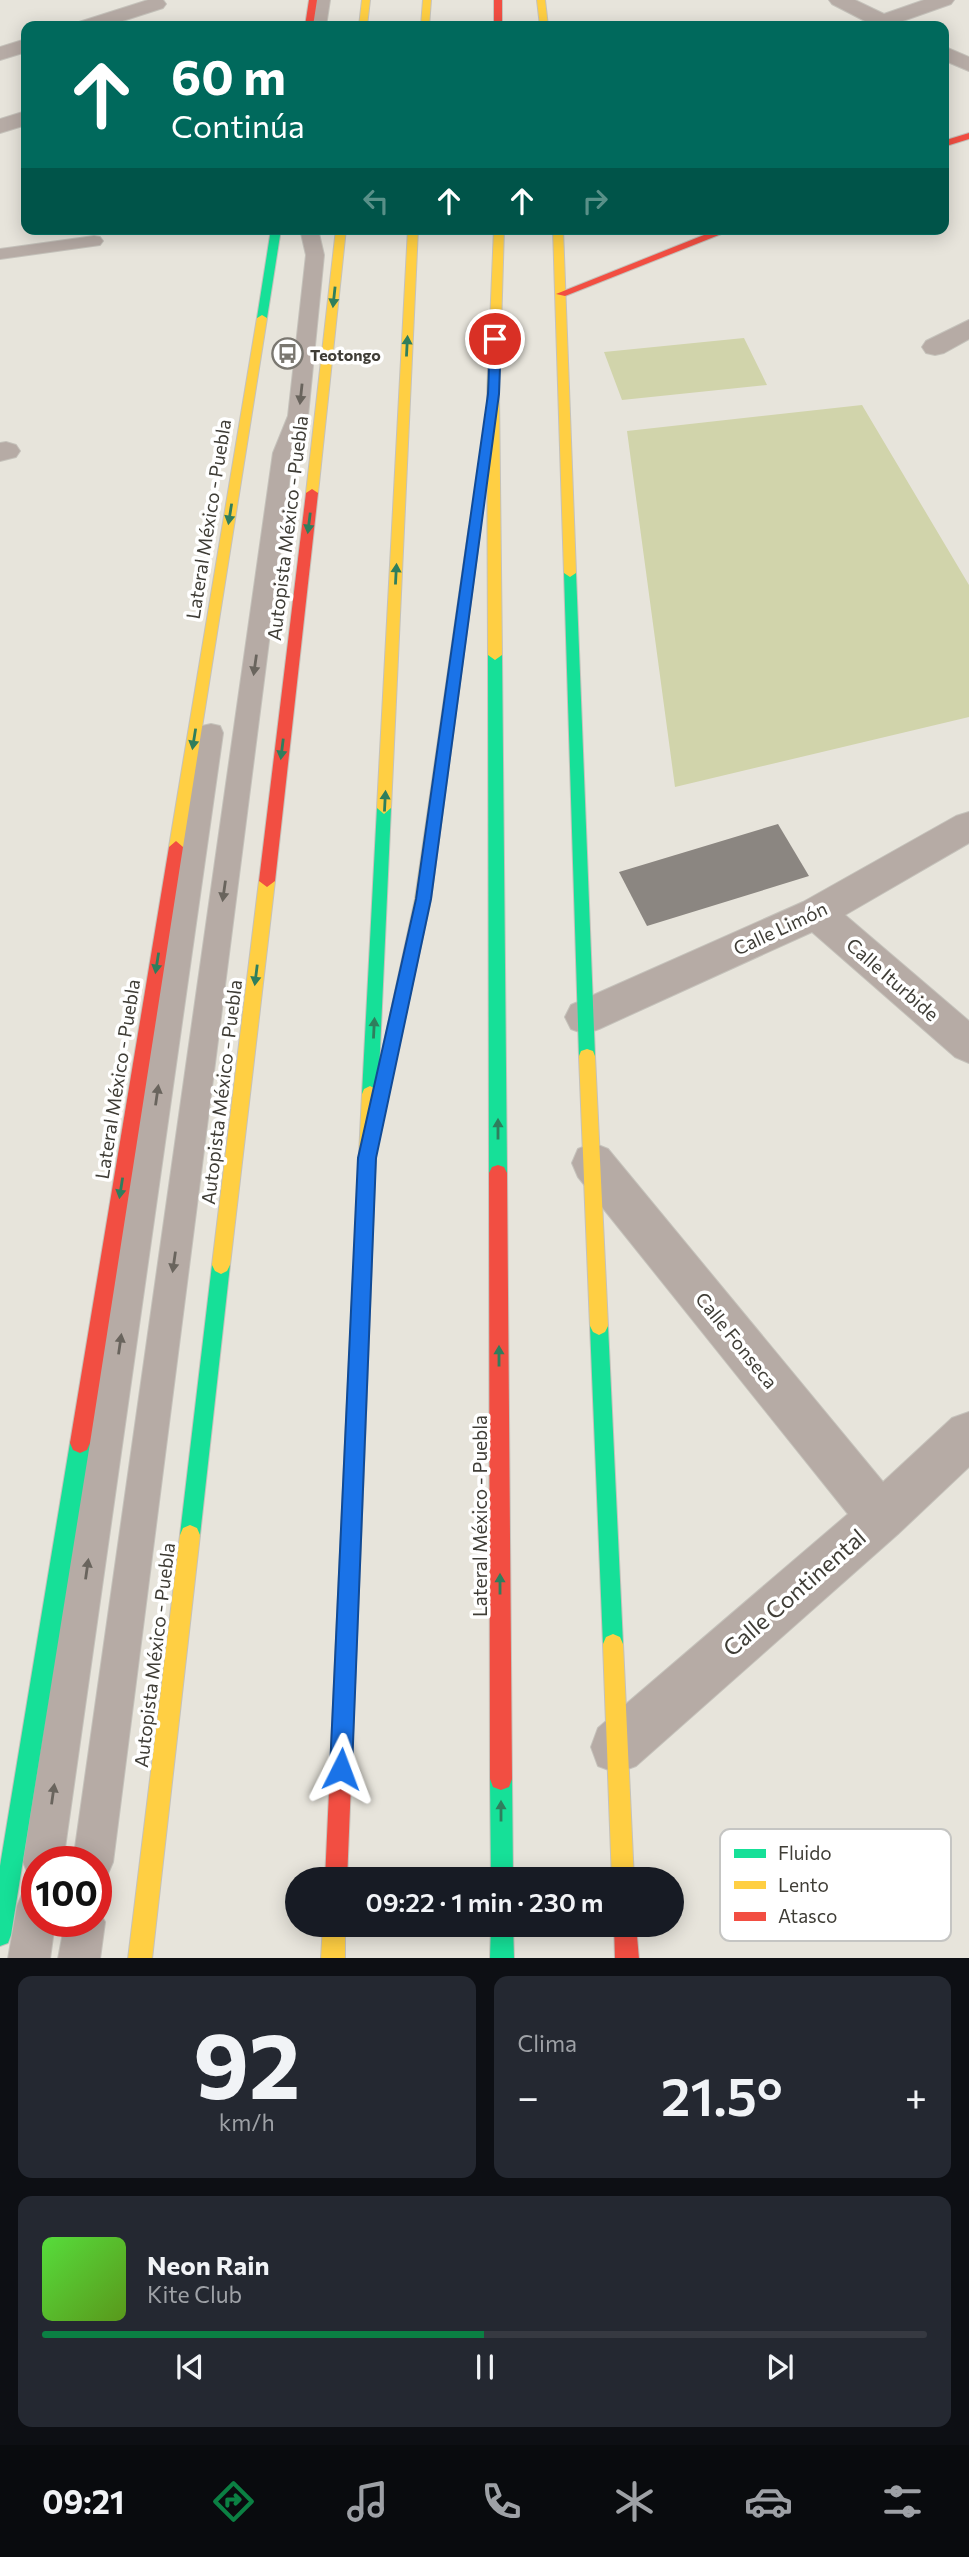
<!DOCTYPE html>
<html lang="es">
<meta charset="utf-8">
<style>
body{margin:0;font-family:Commissioner,sans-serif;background:#242831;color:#f1f3f6;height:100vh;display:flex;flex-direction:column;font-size:26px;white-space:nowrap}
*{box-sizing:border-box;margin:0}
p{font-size:23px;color:#9ea1a6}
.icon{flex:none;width:38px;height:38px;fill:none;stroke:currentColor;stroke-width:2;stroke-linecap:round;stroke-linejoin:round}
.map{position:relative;height:1958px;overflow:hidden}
.sheet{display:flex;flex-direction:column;gap:18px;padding:18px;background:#0d0f14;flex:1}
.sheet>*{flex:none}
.banner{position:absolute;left:21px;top:21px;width:928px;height:214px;border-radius:14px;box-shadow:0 4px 18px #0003;background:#00695c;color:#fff;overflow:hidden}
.speed{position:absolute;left:21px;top:1846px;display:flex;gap:14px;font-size:35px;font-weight:700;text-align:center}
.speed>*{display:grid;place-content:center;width:91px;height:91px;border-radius:50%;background:#171b24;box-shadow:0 4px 18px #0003;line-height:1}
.speed .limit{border:10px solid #d22;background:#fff;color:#111}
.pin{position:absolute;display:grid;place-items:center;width:60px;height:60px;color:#fff;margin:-30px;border:4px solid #fff;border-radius:50%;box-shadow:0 2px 7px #0007}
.me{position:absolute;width:77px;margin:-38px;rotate:3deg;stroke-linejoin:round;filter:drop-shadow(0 0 5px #0008)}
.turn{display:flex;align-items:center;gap:24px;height:147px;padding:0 35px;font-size:32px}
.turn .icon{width:91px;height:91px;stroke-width:2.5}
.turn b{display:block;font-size:49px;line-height:60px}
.lanes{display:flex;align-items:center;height:66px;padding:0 35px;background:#0003;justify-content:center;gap:35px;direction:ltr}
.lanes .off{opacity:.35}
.big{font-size:52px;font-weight:600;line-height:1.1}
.sheet .tile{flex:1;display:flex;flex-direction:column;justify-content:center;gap:10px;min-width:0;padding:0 24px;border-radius:14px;background:#242831}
.sheet .dial{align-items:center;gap:0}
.dial b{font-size:91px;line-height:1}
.song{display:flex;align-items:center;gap:21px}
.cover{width:84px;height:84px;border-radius:10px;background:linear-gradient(135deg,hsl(110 70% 55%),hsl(90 70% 35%))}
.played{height:7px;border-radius:4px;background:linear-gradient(90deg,#0b8043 50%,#363941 50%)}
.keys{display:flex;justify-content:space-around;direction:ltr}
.heat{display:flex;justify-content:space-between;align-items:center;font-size:38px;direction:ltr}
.sheet .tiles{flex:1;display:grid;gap:18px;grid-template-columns:1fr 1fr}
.tile:last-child{grid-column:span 2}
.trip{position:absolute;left:285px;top:1867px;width:399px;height:70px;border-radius:35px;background:#171b24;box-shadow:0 4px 18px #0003;font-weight:600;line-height:70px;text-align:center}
.tabs{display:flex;height:112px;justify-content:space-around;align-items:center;background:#090b0e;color:#9ea1a6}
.tabs .icon{width:49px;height:49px}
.tabs .on{color:#0b8043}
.tabs b{font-size:32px;color:#f1f3f6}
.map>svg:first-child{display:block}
.green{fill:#d1d4ab}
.building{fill:#8b8681}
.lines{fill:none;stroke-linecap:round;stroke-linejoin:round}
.lane-casing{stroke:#c5c2bb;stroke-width:2}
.street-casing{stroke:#c5c2bb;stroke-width:2}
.fast-casing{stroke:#c5c2bb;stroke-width:2}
.slow-casing{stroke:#c5c2bb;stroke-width:2}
.jam-casing{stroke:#c5c2bb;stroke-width:2}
.lane{fill:#b6aba5;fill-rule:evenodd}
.street{fill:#b6aba5;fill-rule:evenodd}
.fast{fill:#16e098;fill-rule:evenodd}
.slow{fill:#ffcf43;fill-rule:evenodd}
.jam{fill:#f24e42;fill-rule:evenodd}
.oneway{fill:#2f7e5d}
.oneway2{fill:#69645d}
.route{fill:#1a73e8;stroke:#114b97;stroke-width:2}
.labels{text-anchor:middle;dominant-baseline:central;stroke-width:7;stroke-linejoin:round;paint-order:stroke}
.far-poi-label{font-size:16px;font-weight:bold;fill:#3f3d36;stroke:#fff;text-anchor:start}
.street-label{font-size:19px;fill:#3f3d36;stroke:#fff}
.near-street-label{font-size:23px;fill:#3f3d36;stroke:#fff}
.key{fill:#fff;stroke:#c5c5c3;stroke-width:2}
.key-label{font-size:19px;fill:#3f3d36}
</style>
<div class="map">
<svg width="969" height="1959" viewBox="0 0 969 1959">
<rect width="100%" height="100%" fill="#e7e4db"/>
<!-- green -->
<path class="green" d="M744,338L767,385L622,400L604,352Z
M862,405L969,585V717L675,787L627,431Z"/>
<!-- building -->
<path class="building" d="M778,824L809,876L647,926L619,872Z"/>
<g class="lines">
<defs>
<path id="lane" d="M316,0H330L326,26H311Z
M300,229H318L324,255L308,416L293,453L113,1862L107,1876L96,1881V1862H73L273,453L288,416L306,255Z
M94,236L100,237L103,241L100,245L0,259V249Z
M211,724L220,726L223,733L63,1862H37V1879L29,1876L23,1862L199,733L202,726Z
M37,1886V1922H55L50,1959H8L17,1906L23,1892Z
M96,1906L105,1922L100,1959H58L65,1922H96Z"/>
<path id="street" d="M148,0H163L166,4L163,8L107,26H76L79,22Z
M829,0H855L884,14L924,0H954L951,4L900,22L902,26H859L865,21L832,4Z
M26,39V52L0,60V47Z
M943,46L969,57V71L943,60Z
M26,111V125L0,133V119Z
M969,320V339L944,353L935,355L926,353L922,347L926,341Z
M6,442L16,445L20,451L16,457L0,461V443Z
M969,812V843L845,915L969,1021V1063L955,1057L812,932L599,1029L585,1034L571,1029L565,1017L571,1005L803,902L956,816Z
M593,1143L608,1149L883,1482L952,1418L969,1412V1467L898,1534L636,1766L617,1773L598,1766L591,1747L598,1728L848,1514L578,1177L572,1163L578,1149Z"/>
<path id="fast" d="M271,229H281L267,318L262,321L257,318Z
M570,569L576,573L595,1056L593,1061L587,1063L581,1061L579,1056L564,573Z
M495,650L502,655L507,1173L504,1179L498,1181L492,1179L489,1173L488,655Z
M384,802L391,808L378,1094L376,1099L370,1102L364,1099L362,1094L377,808Z
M221,1256L227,1259L230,1265L200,1535L197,1542L190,1545L183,1542L180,1535L212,1265L215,1259Z
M599,1317L605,1320L608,1326L623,1644L620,1651L613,1654L606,1651L603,1644L590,1326L593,1320Z
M80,1433L87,1436L90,1443L11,1935L8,1943L0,1946V1866L70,1443L73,1436Z
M501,1768L509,1771L512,1779L513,1880H491L490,1779L493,1771Z
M491,1925H513L514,1959H490Z"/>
<path id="slow" d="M362,0H370L367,26H359Z
M423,0H431L429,26H421Z
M537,0H545L548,26H540Z
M336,229H346L318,493L312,497L306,493Z
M408,229H418L391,808L384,814L377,808Z
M494,229H504L499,394L502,655L495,660L488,655L487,394Z
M553,229H563L576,573L570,577L564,573Z
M262,315L267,318L183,847L176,853L169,847L257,318Z
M475,522L481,526L431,899L399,1047L397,1052L391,1054L385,1052L383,1047L415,899L469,526Z
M267,875L275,881L230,1265L227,1271L221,1274L215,1271L212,1265L259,881Z
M587,1049L593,1051L595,1056L608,1326L605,1332L599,1335L593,1332L590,1326L579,1056L581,1051Z
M370,1086L376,1089L378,1094L365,1443L362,1450L355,1453L348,1450L345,1443L362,1094L364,1089Z
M190,1525L197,1528L200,1535L152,1959H128L180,1535L183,1528Z
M613,1634L620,1637L623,1644L634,1880H612L603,1644L606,1637Z
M323,1925H345V1959H321Z"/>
<path id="jam" d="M309,0H317L313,26H305Z
M494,0H502V26H494Z
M969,133V139L943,147V141Z
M719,229H734L565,296L556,294Z
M312,489L318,493L275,881L267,887L259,881L306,493Z
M176,841L183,847L90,1443L87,1450L80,1453L73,1450L70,1443L169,847Z
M498,1165L504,1167L507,1173L512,1779L509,1787L501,1790L493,1787L490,1779L489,1173L492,1167Z
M355,1433L362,1436L365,1443L347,1880H325L345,1443L348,1436Z
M614,1925H636L639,1959H615Z"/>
</defs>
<!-- lane casing -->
<use href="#lane" class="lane-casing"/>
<!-- street casing -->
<use href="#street" class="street-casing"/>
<!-- fast casing -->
<use href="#fast" class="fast-casing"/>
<!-- slow casing -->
<use href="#slow" class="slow-casing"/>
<!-- jam casing -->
<use href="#jam" class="jam-casing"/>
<!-- lane -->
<use href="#lane" class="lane"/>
<!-- street -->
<use href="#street" class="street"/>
<!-- fast -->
<use href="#fast" class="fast"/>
<!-- slow -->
<use href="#slow" class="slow"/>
<!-- jam -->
<use href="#jam" class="jam"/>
</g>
<!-- one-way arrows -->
<defs><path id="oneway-solid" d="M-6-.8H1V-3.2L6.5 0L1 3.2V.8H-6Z" transform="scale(1.75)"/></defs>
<g class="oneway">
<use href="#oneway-solid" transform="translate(334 297) rotate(96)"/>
<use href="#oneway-solid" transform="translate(407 346) rotate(-87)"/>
<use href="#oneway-solid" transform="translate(230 514) rotate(99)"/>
<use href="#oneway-solid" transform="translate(309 523) rotate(97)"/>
<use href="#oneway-solid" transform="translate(396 574) rotate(-87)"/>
<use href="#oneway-solid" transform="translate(194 739) rotate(99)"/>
<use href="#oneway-solid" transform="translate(282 749) rotate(97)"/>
<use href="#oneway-solid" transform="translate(385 801) rotate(-87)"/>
<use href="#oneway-solid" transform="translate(157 963) rotate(99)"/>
<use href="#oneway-solid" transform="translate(256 975) rotate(97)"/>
<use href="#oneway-solid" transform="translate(374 1028) rotate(-87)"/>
<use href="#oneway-solid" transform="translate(498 1129) rotate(-90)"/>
<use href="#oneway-solid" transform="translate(121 1188) rotate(99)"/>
<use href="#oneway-solid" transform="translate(499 1356) rotate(-90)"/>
<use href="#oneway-solid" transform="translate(500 1584) rotate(-90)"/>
<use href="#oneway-solid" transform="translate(501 1811) rotate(-90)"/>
</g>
<g class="oneway2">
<use href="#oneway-solid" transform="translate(301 394) rotate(96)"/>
<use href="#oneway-solid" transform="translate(255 665) rotate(98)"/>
<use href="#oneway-solid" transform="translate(224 891) rotate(98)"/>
<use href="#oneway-solid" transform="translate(157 1095) rotate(-82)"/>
<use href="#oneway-solid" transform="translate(174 1262) rotate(98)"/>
<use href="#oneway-solid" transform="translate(120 1344) rotate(-82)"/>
<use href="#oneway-solid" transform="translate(87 1569) rotate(-82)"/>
<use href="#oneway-solid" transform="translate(53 1794) rotate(-82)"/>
</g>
<!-- route -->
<path class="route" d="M495,336L501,339L499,394L431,899L376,1158L352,1769L349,1776L341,1780L333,1776L330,1769L358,1158L416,899L488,394L490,339Z"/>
<!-- icons -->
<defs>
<symbol id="bus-ring" viewBox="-11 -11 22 22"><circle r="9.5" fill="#fff" stroke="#7a7770" stroke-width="1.5"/><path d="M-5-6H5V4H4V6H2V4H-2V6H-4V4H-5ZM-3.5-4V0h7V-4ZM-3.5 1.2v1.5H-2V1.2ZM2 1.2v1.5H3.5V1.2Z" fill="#7a7770"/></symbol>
</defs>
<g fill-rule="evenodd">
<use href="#bus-ring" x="270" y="336" width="35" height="35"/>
</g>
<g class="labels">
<!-- far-poi labels -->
<g class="far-poi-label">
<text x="310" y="354">Teotongo</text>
</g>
<!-- street labels -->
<g class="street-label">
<text transform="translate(208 519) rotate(-81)">Lateral México - Puebla</text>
<text transform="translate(287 528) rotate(-83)">Autopista México - Puebla</text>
<text transform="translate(780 928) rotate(-25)">Calle Limón</text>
<text transform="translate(893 979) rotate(41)">Calle Iturbide</text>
<text transform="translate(117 1079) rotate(-81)">Lateral México - Puebla</text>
<text transform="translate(221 1092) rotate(-83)">Autopista México - Puebla</text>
<text transform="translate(737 1340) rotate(51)">Calle Fonseca</text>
<text transform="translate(479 1516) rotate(-90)">Lateral México - Puebla</text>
<text transform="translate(154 1655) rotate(-83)">Autopista México - Puebla</text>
</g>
<!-- near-street labels -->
<g class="near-street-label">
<text transform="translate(794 1592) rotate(-41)">Calle Continental</text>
</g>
</g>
<!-- legend -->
<rect x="720" y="1829" width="231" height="112" rx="10" class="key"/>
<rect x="734" y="1849" width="32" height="9" fill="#16e098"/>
<rect x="734" y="1881" width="32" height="8" fill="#ffcf43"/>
<rect x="734" y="1912" width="32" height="9" fill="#f24e42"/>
<g class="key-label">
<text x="778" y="1860">Fluido</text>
<text x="778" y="1892">Lento</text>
<text x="778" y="1923">Atasco</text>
</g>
</svg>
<div class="speed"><div class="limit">100</div></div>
<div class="pin" style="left:495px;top:339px;background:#d93025"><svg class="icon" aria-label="arrive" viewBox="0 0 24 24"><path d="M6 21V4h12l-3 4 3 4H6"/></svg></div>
<svg class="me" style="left:341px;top:1769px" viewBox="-20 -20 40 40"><path d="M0-17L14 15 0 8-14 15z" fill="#1a73e8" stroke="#fff" stroke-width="4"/></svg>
<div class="trip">09:22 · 1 min · 230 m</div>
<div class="banner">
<div class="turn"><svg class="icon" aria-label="ahead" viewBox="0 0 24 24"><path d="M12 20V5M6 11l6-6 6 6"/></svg><div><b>60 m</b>Continúa</div></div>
<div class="lanes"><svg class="icon off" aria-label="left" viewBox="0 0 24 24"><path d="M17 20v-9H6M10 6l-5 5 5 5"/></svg><svg class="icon" aria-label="ahead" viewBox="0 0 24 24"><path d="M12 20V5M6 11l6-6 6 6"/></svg><svg class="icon" aria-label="ahead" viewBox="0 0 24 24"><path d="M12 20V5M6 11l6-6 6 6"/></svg><svg class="icon off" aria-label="right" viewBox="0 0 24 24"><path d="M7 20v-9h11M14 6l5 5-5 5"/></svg></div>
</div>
</div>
<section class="sheet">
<div class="tiles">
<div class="tile dial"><b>92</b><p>km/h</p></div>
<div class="tile"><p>Clima</p>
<div class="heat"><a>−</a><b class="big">21.5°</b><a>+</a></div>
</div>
<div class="tile">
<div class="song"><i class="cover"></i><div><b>Neon Rain</b><p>Kite Club</p></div></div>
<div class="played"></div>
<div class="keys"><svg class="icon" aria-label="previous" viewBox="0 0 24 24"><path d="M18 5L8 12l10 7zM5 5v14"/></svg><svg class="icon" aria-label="pause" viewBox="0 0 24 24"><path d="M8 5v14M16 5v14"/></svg><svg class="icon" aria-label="next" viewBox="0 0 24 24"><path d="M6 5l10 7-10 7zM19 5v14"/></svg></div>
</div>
</div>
</section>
<nav class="tabs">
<b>09:21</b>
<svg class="icon on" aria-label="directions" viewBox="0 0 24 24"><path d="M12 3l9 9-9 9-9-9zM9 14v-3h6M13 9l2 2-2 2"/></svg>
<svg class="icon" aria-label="music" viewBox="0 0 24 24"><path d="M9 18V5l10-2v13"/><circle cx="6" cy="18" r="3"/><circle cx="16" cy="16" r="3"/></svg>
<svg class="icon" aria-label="phone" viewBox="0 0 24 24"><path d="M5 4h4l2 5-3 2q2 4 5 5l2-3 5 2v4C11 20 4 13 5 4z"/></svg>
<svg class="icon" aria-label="climate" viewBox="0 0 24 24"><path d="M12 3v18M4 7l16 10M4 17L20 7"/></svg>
<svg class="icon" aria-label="car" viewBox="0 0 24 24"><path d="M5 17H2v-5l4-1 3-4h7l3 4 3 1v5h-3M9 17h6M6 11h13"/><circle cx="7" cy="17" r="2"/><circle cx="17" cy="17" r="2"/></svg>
<svg class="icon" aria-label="filters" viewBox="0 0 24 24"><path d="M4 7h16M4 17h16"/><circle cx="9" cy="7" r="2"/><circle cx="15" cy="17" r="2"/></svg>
</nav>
